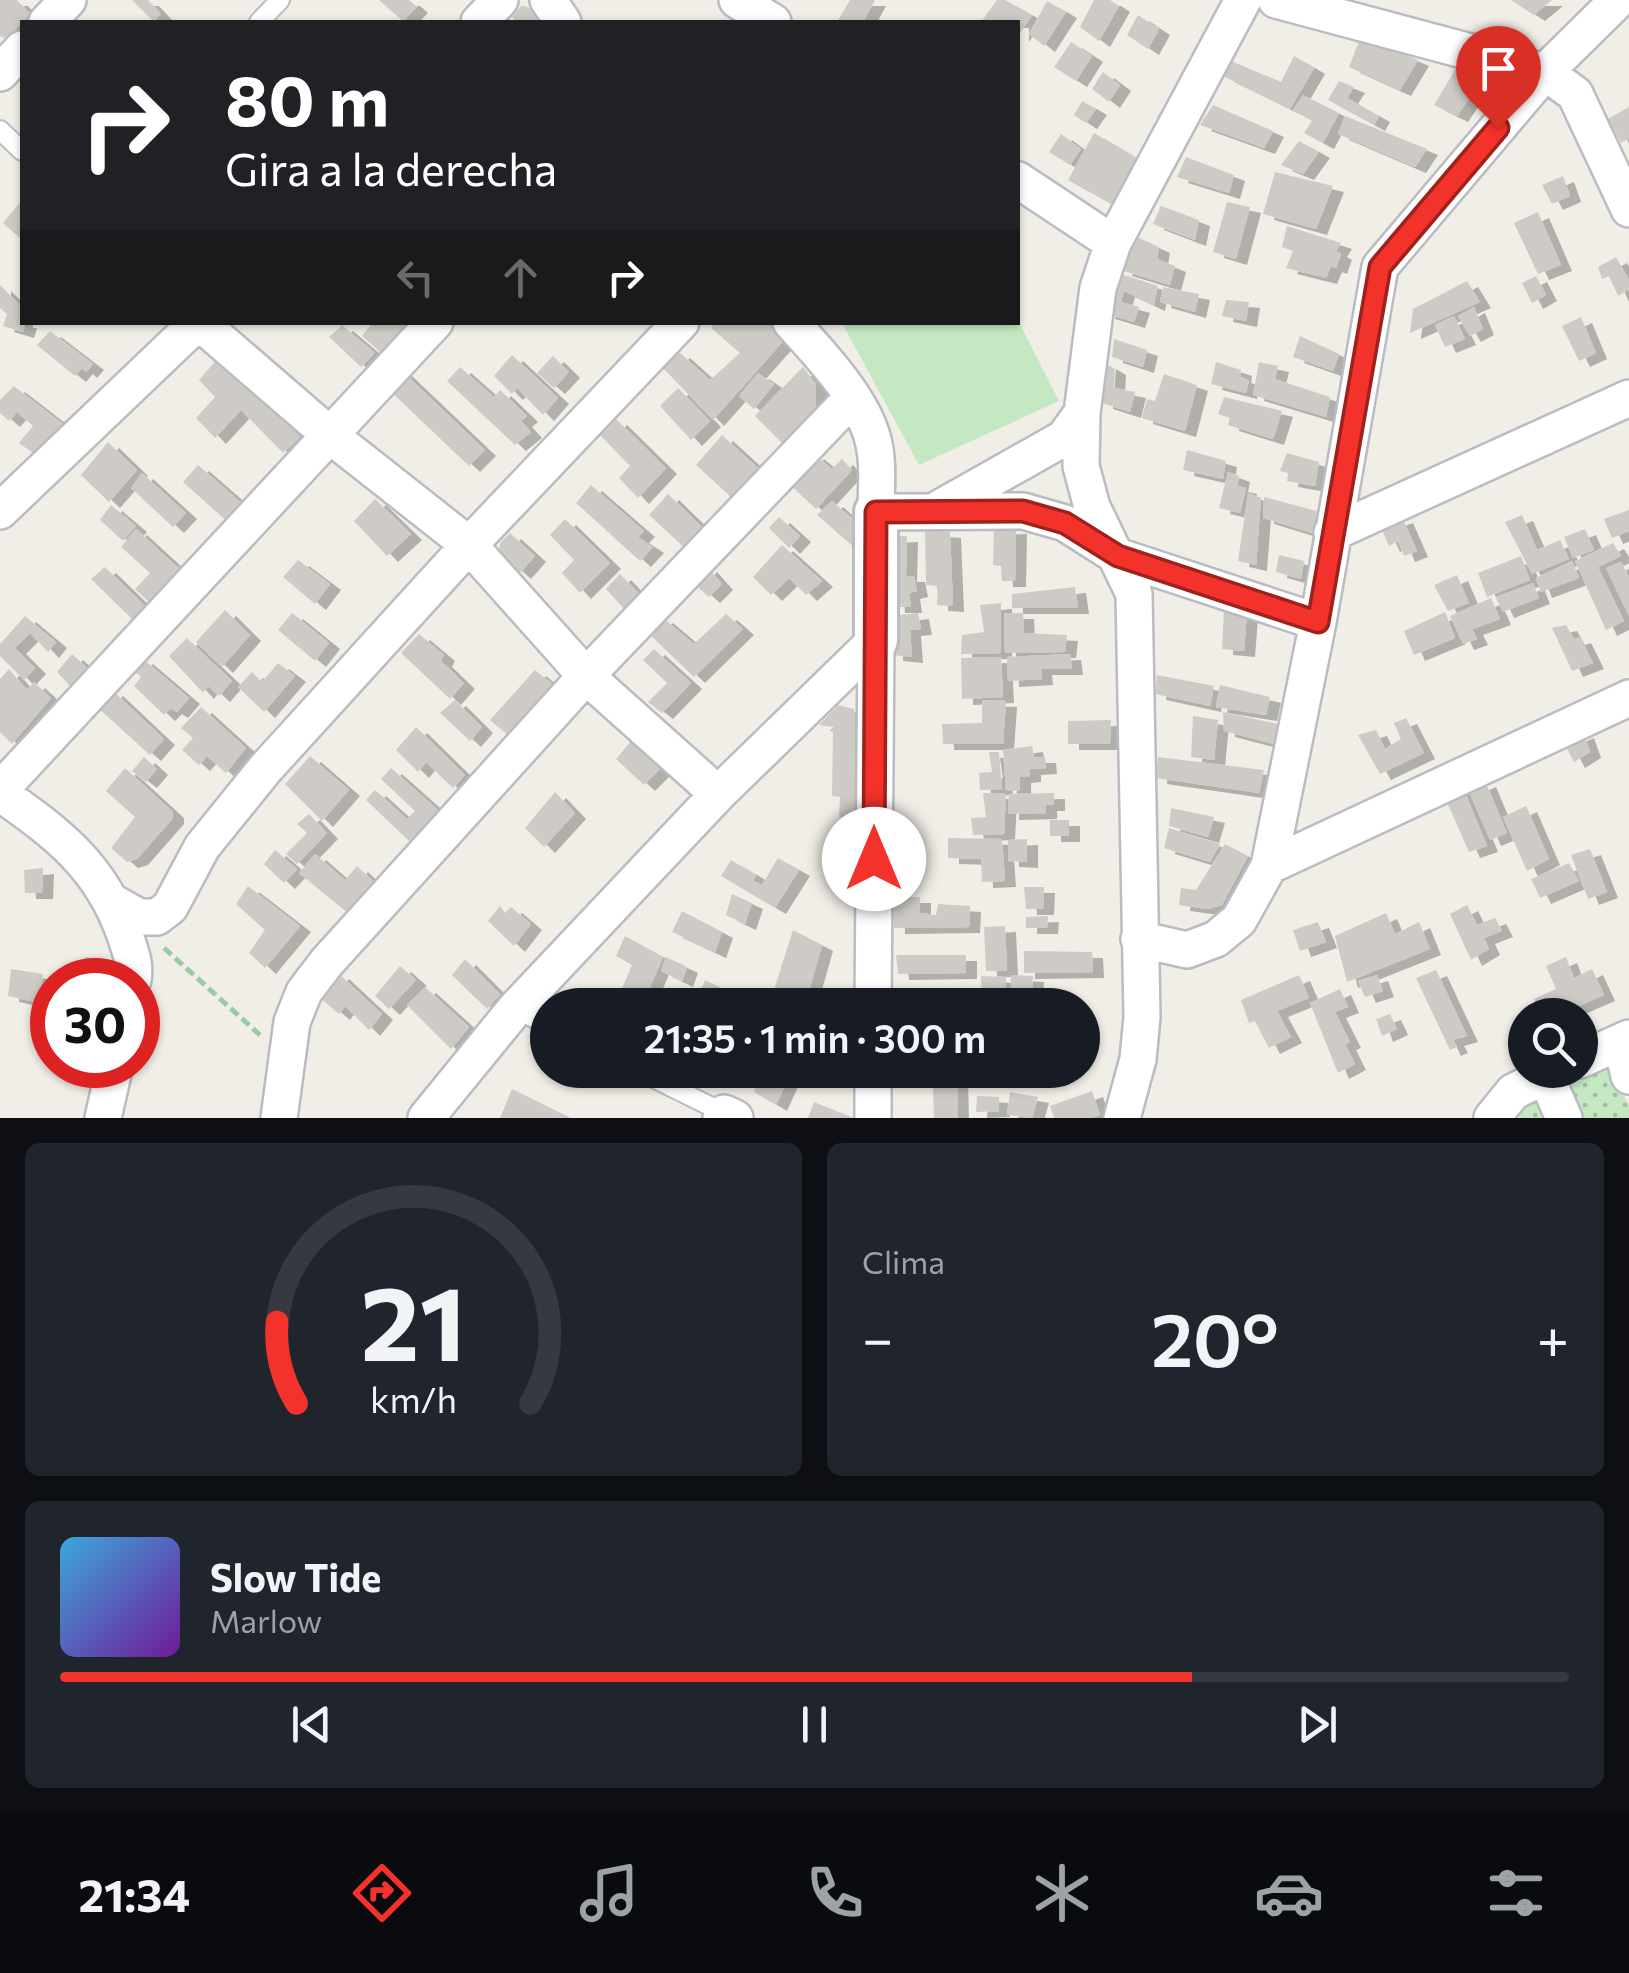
<!DOCTYPE html>
<html lang="es">
<meta charset="utf-8">
<style>
body{margin:0;font-family:Commissioner,sans-serif;background:#20242c;color:#f1f3f6;height:100vh;display:flex;flex-direction:column;font-size:38px;white-space:nowrap}
*{box-sizing:border-box;margin:0}
p{font-size:32px;color:#9ea1a6}
.icon{flex:none;width:55px;height:55px;fill:none;stroke:currentColor;stroke-width:2;stroke-linecap:round;stroke-linejoin:round}
.map{position:relative;height:1118px;overflow:hidden}
.side{display:flex;flex-direction:column;gap:25px;padding:25px;background:#0d0f14;flex:1}
.side>*{flex:none}
.hud{position:absolute;left:20px;top:20px;width:1000px;height:305px;border-radius:0px;box-shadow:0 2px 8px #0004;background:#202124;color:#fff;overflow:hidden}
.controls{position:absolute;left:1508px;top:998px;display:grid;gap:20px}
.controls a{display:grid;place-items:center;width:90px;height:90px;border-radius:50%;background:#171b24;box-shadow:0 2px 8px #0004;font-size:50px}
.speed{position:absolute;left:30px;top:958px;display:flex;gap:20px;font-size:50px;font-weight:700;text-align:center}
.speed>*{display:grid;place-content:center;width:130px;height:130px;border-radius:50%;background:#171b24;box-shadow:0 2px 8px #0004;line-height:1}
.speed .limit{border:15px solid #d22;background:#fff;color:#111}
.pin{position:absolute;display:grid;place-items:center;width:85px;height:85px;color:#fff;margin:-102px -42px;border-radius:50% 50% 50% 0;rotate:-45deg;box-shadow:0 0 10px #0007}
.pin .icon{rotate:45deg}
.me{position:absolute;width:110px;margin:-55px;rotate:0deg;stroke-linejoin:round;filter:drop-shadow(0 0 8px #0008)}
.turn{display:flex;align-items:center;gap:35px;height:210px;padding:0 40px;font-size:45px}
.turn .icon{width:130px;height:130px;stroke-width:2.5}
.turn b{display:block;font-size:70px;line-height:85px}
.lanes{display:flex;align-items:center;height:95px;padding:0 40px;background:#0003;justify-content:center;gap:50px;direction:ltr}
.lanes .off{opacity:.35}
.big{font-size:75px;font-weight:600;line-height:1.1}
.side .widget{flex:1;display:flex;flex-direction:column;justify-content:center;gap:15px;min-width:0;padding:0 35px;border-radius:15px;background:#20242c}
.side .dial{align-items:center;gap:0}
.dial svg{height:260px;overflow:visible;fill:none;stroke:#363941;stroke-width:7;stroke-linecap:round;text-anchor:middle}
.dial text{fill:#f1f3f6;stroke:none}
.song{display:flex;align-items:center;gap:30px}
.cover{width:120px;height:120px;border-radius:15px;background:linear-gradient(135deg,hsl(200 70% 55%),hsl(280 70% 35%))}
.played{height:10px;border-radius:5px;background:linear-gradient(90deg,#f3332b 75%,#363941 75%)}
.keys{display:flex;justify-content:space-around;direction:ltr}
.heat{display:flex;justify-content:space-between;align-items:center;font-size:55px;direction:ltr}
.side .tiles{flex:1;display:grid;gap:25px;grid-template-columns:1fr 1fr}
.widget:last-child{grid-column:span 2}
.trip{position:absolute;left:530px;top:988px;width:570px;height:100px;border-radius:50px;background:#171b24;box-shadow:0 2px 8px #0004;font-weight:600;line-height:100px;text-align:center}
.tab-bar{display:flex;height:160px;justify-content:space-around;align-items:center;background:#090b0e;color:#9ea1a6}
.tab-bar .icon{width:70px;height:70px}
.tab-bar .on{color:#f3332b}
.tab-bar b{font-size:45px;color:#f1f3f6}
.map>svg:first-child{display:block}
.grass{fill:url(#grass-dots)}
.pitch{fill:#c4e9c2}
.building{fill:#cecbc6;filter:url(#shadow)}
.lines{fill:none;stroke-linecap:round;stroke-linejoin:round}
.service-casing{stroke:#b9bcc1;stroke-width:22}
.minor-casing{stroke:#b9bcc1;stroke-width:40}
.tertiary-casing{stroke:#b9bcc1;stroke-width:48}
.path{stroke:#9acba7;stroke-width:5;stroke-dasharray:10 5;stroke-linecap:butt}
.service{stroke:#fff;stroke-width:18}
.minor{stroke:#fff;stroke-width:35}
.tertiary{stroke:#fff;stroke-width:42}
.route-casing{stroke:#9e211c;stroke-width:25}
.route{stroke:#f3332b;stroke-width:18}
</style>
<div class="map">
<svg width="1629" height="1118" viewBox="0 0 1629 1118">
<defs>
<pattern id="grass-dots" width="8" height="8" patternUnits="userSpaceOnUse" patternTransform="scale(2.5)"><rect width="8" height="8" fill="#c4e9c2"/><path d="M2 2h.1M6 6h.1" fill="none" stroke="#a2c0a1" stroke-width="1.8" stroke-linecap="round"/></pattern>
<filter id="shadow"><feDropShadow dx="11" dy="6" stdDeviation="0" flood-color="#0004"/></filter>
</defs>
<rect width="100%" height="100%" fill="#f1eee7"/>
<!-- grass -->
<path class="grass" d="M1605,1063L1629,1105V1118H1519L1524,1103L1570,1075Z"/>
<!-- pitch -->
<path class="pitch" d="M1018,320L1059,401L919,465L842,323L1018,322Z"/>
<!-- building -->
<path class="building" d="M0,0H17L30,14L11,34L4,38L0,36Z
M132,0H148L161,14L153,21Z
M379,0H409L417,7L403,21Z
M850,0H875L863,22H837Z
M997,0H1005L1032,15L1018,36V22H981Z
M1094,0H1110L1119,6L1099,41L1080,27Z
M1511,0H1552L1534,15Z
M1047,1L1066,12L1044,46L1029,34Z
M522,5L534,10L542,22H517L512,17Z
M1138,15L1159,29L1148,49L1127,35Z
M1361,36L1418,60L1400,90L1349,67Z
M1071,42L1092,56L1076,81L1054,67Z
M1294,56L1314,68L1290,109L1223,76L1231,61L1281,82Z
M1458,65L1476,88L1457,116L1434,105Z
M1103,72L1120,85L1109,102L1092,89Z
M1339,81L1354,87L1347,98L1379,116L1374,125L1328,100Z
M1303,95L1339,113L1323,143L1304,133L1312,121L1293,110Z
M1082,101L1096,109L1086,123L1074,115Z
M1213,105L1273,131L1264,148L1200,125Z
M1629,107V138L1621,143L1608,119Z
M1345,116L1427,149L1415,167L1338,134Z
M1094,133L1143,162L1115,206L1068,180Z
M1061,134L1081,149L1070,165L1049,152Z
M1299,141L1319,152L1303,174L1281,165Z
M1186,157L1234,175L1229,193L1177,177Z
M1275,172L1333,186L1316,229L1263,214Z
M1563,176L1570,196L1552,204L1542,185Z
M22,200V240L3,223Z
M1227,202L1250,207L1236,259L1213,252Z
M1161,206L1199,220L1195,240L1153,224Z
M1538,212L1561,265L1538,274L1514,223Z
M1287,226L1341,243L1336,251L1341,254L1336,268L1331,266L1326,278L1286,268L1293,251L1282,247Z
M1137,237L1159,247L1157,259L1175,266L1170,285L1121,270Z
M1616,257L1629,280V289L1618,296L1609,276L1602,279L1598,267Z
M1115,272L1158,286L1154,305L1124,291L1121,302L1139,307L1134,322L1104,313Z
M1536,276L1546,295L1532,303L1522,283Z
M1467,281L1480,302L1410,333L1413,309Z
M0,285L22,307V322H26L23,332L3,326L7,314L0,308Z
M1163,287L1199,294L1195,312L1160,302Z
M1226,300L1249,302L1246,321L1222,316Z
M1474,307L1483,329L1470,336L1458,316Z
M1454,316L1465,339L1445,347L1435,325Z
M1581,317L1596,353L1579,361L1562,326Z
M373,322H408L381,353L362,336Z
M715,322H769L785,339L713,420L662,367L679,352L710,380L740,353L711,328Z
M342,325L375,353L361,367L329,337Z
M50,331L93,364L86,372L82,368L75,376L37,345Z
M1300,336L1339,354L1333,371L1293,357Z
M1114,339L1147,350L1143,367L1112,357Z
M512,355L558,398L543,415L517,388L512,394L494,376Z
M553,356L569,372L554,388L537,373Z
M218,358L300,437L283,453L241,410L215,438L196,418L215,397L199,380Z
M1216,362L1241,370L1240,377L1249,380L1246,393L1211,384Z
M1259,362L1278,366L1275,379L1330,397L1326,417L1253,395Z
M1105,363L1115,369L1114,388L1135,392L1130,412L1102,403Z
M460,367L494,397L500,390L527,416L521,421L531,432L515,445L447,381Z
M803,367L816,384V414L784,445L755,416Z
M401,370L485,450L469,466L387,388Z
M758,373L774,384L754,409L739,396Z
M1164,374L1197,385L1185,431L1142,418L1147,399L1155,401Z
M14,386L63,424L37,456L19,443L33,426L17,412L9,421L0,413V400Z
M678,388L710,421L691,440L660,406Z
M1224,397L1282,411L1273,439L1228,425L1230,418L1218,414Z
M616,419L666,468L638,498L619,478L630,466L600,435Z
M722,435L759,469L731,497L696,465Z
M108,442L137,470L109,502L81,475Z
M1187,450L1226,461L1223,479L1183,470Z
M813,453L832,469L842,459L852,470L816,509L788,483Z
M1287,453L1319,462L1315,486L1287,481L1288,473L1280,471Z
M198,465L245,506L229,523L183,482Z
M1228,472L1239,476L1237,486L1246,488L1240,513L1219,508Z
M142,473L186,513L173,527L131,488Z
M591,485L644,531L638,537L653,547L640,561L576,503Z
M1248,493L1261,498L1256,565L1238,561Z
M668,494L705,530L686,549L649,515Z
M1264,497L1317,511L1312,533L1263,518Z
M375,499L411,534L387,556L354,521Z
M832,501L856,522V549L817,515Z
M111,505L136,526L123,541L100,520Z
M1629,510V531L1612,538L1604,519Z
M1522,515L1537,550L1560,540L1569,559L1532,574L1505,522Z
M779,517L800,536L789,548L769,528Z
M1402,517L1417,551L1404,556L1398,541L1389,546L1380,525Z
M565,519L610,563L580,593L562,573L574,560L550,535Z
M1016,528L1015,581H1002L1001,566L993,565L994,529Z
M136,529L185,574L154,607L135,589L150,573L121,547Z
M1585,529L1594,550L1573,558L1564,537Z
M925,530L950,532L953,606L937,605L938,586L926,585Z
M510,533L535,556L520,573L499,554L500,543Z
M907,536L906,576H914L917,591L909,593L911,607H894L889,537Z
M1613,543L1621,556L1598,567L1624,621L1606,630L1575,561Z
M782,545L822,581L806,595L789,578L771,595L753,577Z
M1279,555L1304,561L1301,579L1276,572Z
M1521,556L1530,580L1487,597L1478,573Z
M298,560L330,584L315,604L283,577Z
M1572,561L1579,578L1541,592L1536,578Z
M1621,562L1629,577V616L1606,568Z
M706,566L722,584L709,597L692,582Z
M105,567L146,607L133,620L91,579Z
M620,574L642,597L626,611L606,589Z
M1457,575L1469,603L1448,611L1434,585Z
M1533,583L1539,598L1503,612L1496,597Z
M1075,587L1078,608H1012V594Z
M1491,598L1500,619L1472,629L1477,639L1463,644L1450,616Z
M1001,603V653L961,654L962,635L984,632L980,605Z
M1224,608L1247,612L1244,651L1222,649Z
M225,610L250,635L222,667L196,642Z
M1445,612L1455,638L1414,655L1404,631Z
M292,613L329,643L315,661L278,630Z
M918,613L921,629L910,630L912,657L892,655L891,616Z
M1004,613H1023L1024,633L1067,635L1065,652L1005,653Z
M726,614L743,629L694,677L648,633L662,617L694,644Z
M25,616L56,642L48,652L30,633L15,648L35,668L24,680L0,656V644Z
M1566,625L1574,639L1580,637L1593,663L1572,671L1552,628Z
M419,634L444,655L441,661L464,683L450,699L401,653Z
M187,638L232,681L219,696L208,686L203,693L169,656Z
M654,649L691,683L662,713L648,702L667,683L643,660Z
M72,654L87,668L70,686L57,672Z
M1070,654L1072,669H1041L1042,679L1008,681L1007,657Z
M1001,657L1003,697L962,699L961,658Z
M142,658L189,698L177,712L171,708L164,715L134,686L141,677L132,669Z
M278,663L295,676L264,712L238,687L252,672L262,682Z
M9,669L27,690L34,682L51,698L12,744L0,732V679Z
M535,670L556,687L510,737L490,720Z
M1157,675L1214,686L1210,706L1155,694Z
M1220,685L1270,697L1266,715L1216,707Z
M112,690L164,739L150,755L97,707Z
M455,700L482,727L470,741L440,713Z
M982,700L1006,701L1003,744H943L942,724L982,723Z
M838,705L854,709L856,817H839L840,797L832,796L833,727L819,725Z
M201,707L246,748L226,773L207,756L199,765L182,750L193,738L181,728Z
M1223,712L1278,724L1274,744L1224,731Z
M1193,716L1218,720L1214,760L1191,757Z
M1406,718L1424,753L1380,774L1358,735L1376,730L1385,749L1401,739L1394,723Z
M1111,720L1110,744H1068V721Z
M416,727L465,775L453,788L426,762L418,772L396,750Z
M1583,732L1590,752L1574,762L1563,741Z
M631,741L660,769L644,785L616,759Z
M1032,746L1034,757H1045L1046,768L1030,769V776L1020,777V791L1006,790L1003,750Z
M989,752H999L1002,789L980,790L979,773L992,772Z
M310,756L349,790L322,821L285,784Z
M144,757L157,769L146,782L132,771Z
M1158,757L1264,770L1259,793L1156,778Z
M125,768L173,812V818L137,859L127,862L111,848L135,817L106,791Z
M391,768L438,810L409,841L366,800L375,790L407,819L415,811L381,779Z
M1485,781L1507,833L1490,840L1468,789Z
M1462,785L1487,846L1469,852L1443,793Z
M555,792L575,813L544,847L525,828Z
M983,793H1006L1004,834L973,835L971,818L986,817Z
M1054,793V805H1046V813L1008,814L1009,794Z
M1526,806L1549,859L1527,871L1503,817Z
M1171,808L1214,817L1208,837L1169,826Z
M309,814L327,833L297,864L286,854L307,833L297,824Z
M1050,820H1069V836H1050Z
M1169,828L1220,844L1210,862L1164,848Z
M948,838L1002,839L1005,881L982,882L981,859L948,858Z
M1027,839V862L1008,861V840Z
M1225,844L1248,856L1222,905L1208,909L1179,905L1181,888L1196,890Z
M1590,849L1607,892L1588,899L1571,855Z
M275,850L297,869L284,883L264,864Z
M315,854L345,880L357,866L375,883L349,914L299,873Z
M778,858L799,870L775,908L721,876L731,860L756,875L753,881L762,885Z
M1569,863L1579,881L1540,898L1531,879Z
M43,868L42,893H25L24,870Z
M248,886L300,926L265,968L249,953L265,930L236,904Z
M1024,887H1044L1043,909H1026Z
M732,894L752,903L745,924L726,915Z
M893,897H920V913L936,915L938,904L970,906L969,927L894,928Z
M1467,905L1477,925L1495,918L1502,931L1484,938L1489,949L1471,960L1450,914Z
M500,906L505,913L511,907L531,924L514,946L488,921Z
M682,911L722,932L715,952L672,932Z
M1386,913L1395,934L1419,922L1430,949L1347,982L1335,936Z
M1048,916L1047,928H1026V917Z
M1318,922L1326,942L1300,951L1293,930Z
M1005,926L1007,971H986L984,927Z
M793,930L822,945L805,1005L773,993Z
M625,936L663,957L644,1001L621,991L632,965L616,956Z
M1024,951L1092,952L1093,972L1024,973Z
M896,955H966V973L898,974Z
M85,957L104,961L101,980L82,979Z
M666,957L687,967L682,981L661,971Z
M1566,957L1574,978L1592,969L1604,995L1558,1015H1541L1534,999L1556,989L1546,966Z
M465,959L500,994L487,1009L452,975Z
M400,966L416,980L389,1009L375,996Z
M11,969L43,974L40,1003L8,996Z
M1436,970L1467,1036L1453,1040L1457,1047L1450,1050L1416,978Z
M338,973L382,1014L369,1030L345,1006L339,1014L320,998Z
M1011,975L1033,976L1031,1005H1011Z
M1299,975L1309,998L1277,1011L1291,1037L1269,1048L1255,1021L1249,1023L1241,1000Z
M1377,975L1383,991L1365,997L1358,981Z
M981,976L1006,977V1005H982Z
M705,980L745,999L743,1005H695Z
M425,987L469,1027L451,1049L407,1005Z
M1340,989L1348,1007L1335,1012L1350,1042L1345,1044L1355,1064L1338,1073L1310,1003Z
M914,996H976V1005H914Z
M1390,1014L1397,1029L1382,1036L1376,1019Z
M764,1070H792L776,1105L754,1092Z
M945,1070H957L958,1118H934L933,1087L944,1086Z
M512,1089L571,1118H500Z
M1092,1091L1100,1115L1090,1118H1054L1050,1106Z
M1010,1092L1038,1097L1032,1118L1007,1115Z
M977,1096L999,1097V1111L976,1112Z
M814,1102L854,1118H808Z"/>
<g class="lines">
<defs>
<path id="service" d="M259,22L280,0
M0,130L22,151
M515,1009L548,1025
M637,1070L724,1113"/>
<path id="minor" d="M548,0L563,22
M737,0L773,22
M1276,0L1545,72L1575,94L1629,209
M47,22L68,0
M479,22L500,0
M0,73L22,49
M1018,180L1113,243
M199,322L332,437L469,545L586,676L718,794
M791,322C819,353 863,399 873,440C879,463 876,488 876,512L1023,511L1065,523L1117,556L1318,622
M940,508L1064,438L1082,413
M0,511L198,322
M1332,533L1629,398
M0,790L435,322
M0,793C58,834 101,866 125,935C130,951 136,963 133,980
M1269,866L1629,698
M114,903L139,917H157L170,907L202,847L265,769L469,545L681,322
M1139,939L1187,950L1216,939L1239,920L1269,866L1318,622L1380,267L1545,72L1618,0
M873,1005L876,640
M1621,1042L1629,1076
M1580,1060L1629,1038
M1545,1075L1564,1118
M103,1118L115,1065
M279,1118L292,1022L304,992L326,963L586,676L852,398
M426,1118L515,1009L718,794L876,640
M721,1118L724,1113L735,1118
M873,1118V1070
M1122,1118L1138,1059L1142,1017L1134,594L1092,507L1081,466L1082,413L1098,288L1113,243L1243,0
M1492,1118L1513,1092L1557,1070"/>
<path id="tertiary" d="M876,512V640"/>
</defs>
<!-- service casing -->
<use href="#service" class="service-casing"/>
<!-- minor casing -->
<use href="#minor" class="minor-casing"/>
<!-- tertiary casing -->
<use href="#tertiary" class="tertiary-casing"/>
<!-- path -->
<path class="path" d="M164,948L260,1035"/>
<!-- service -->
<use href="#service" class="service"/>
<!-- minor -->
<use href="#minor" class="minor"/>
<!-- tertiary -->
<use href="#tertiary" class="tertiary"/>
</g>
<g class="lines">
<defs>
<path id="route" d="M874,859L876,512L1023,511L1065,523L1118,556L1318,622L1380,267L1498,128"/>
</defs>
<!-- route casing -->
<use href="#route" class="route-casing"/>
<!-- route -->
<use href="#route" class="route"/>
</g>
</svg>
<div class="controls">
<a><svg class="icon" aria-label="search" viewBox="0 0 24 24"><circle cx="10" cy="10" r="6"/><path d="M15 15l6 6"/></svg></a>
</div>
<div class="speed"><div class="limit">30</div></div>
<div class="pin" style="left:1498px;top:128px;background:#d93025"><svg class="icon" aria-label="arrive" viewBox="0 0 24 24"><path d="M6 21V4h12l-3 4 3 4H6"/></svg></div>
<svg class="me" style="left:874px;top:859px" viewBox="-20 -20 40 40"><circle r="19" fill="#fff"/><path d="M0-13L10 11 0 6-10 11z" fill="#f3332b"/></svg>
<div class="trip">21:35 · 1 min · 300 m</div>
<div class="hud">
<div class="turn"><svg class="icon" aria-label="right" viewBox="0 0 24 24"><path d="M7 20v-9h11M14 6l5 5-5 5"/></svg><div><b>80 m</b>Gira a la derecha</div></div>
<div class="lanes"><svg class="icon off" aria-label="left" viewBox="0 0 24 24"><path d="M17 20v-9H6M10 6l-5 5 5 5"/></svg><svg class="icon off" aria-label="ahead" viewBox="0 0 24 24"><path d="M12 20V5M6 11l6-6 6 6"/></svg><svg class="icon" aria-label="right" viewBox="0 0 24 24"><path d="M7 20v-9h11M14 6l5 5-5 5"/></svg></div>
</div>
</div>
<section class="side">
<div class="tiles">
<div class="widget dial"><svg viewBox="0 0 100 80">
<path d="M14 69A42 42 0 1 1 86 69"/>
<path d="M14 69A42 42 0 0 1 8 44" stroke="#f3332b"/>
<text x="50" y="56" font-size="32" font-weight="700">21</text>
<text x="50" y="72" font-size="11">km/h</text>
</svg></div>
<div class="widget"><p>Clima</p>
<div class="heat"><a>−</a><b class="big">20°</b><a>+</a></div>
</div>
<div class="widget">
<div class="song"><i class="cover"></i><div><b>Slow Tide</b><p>Marlow</p></div></div>
<div class="played"></div>
<div class="keys"><svg class="icon" aria-label="previous" viewBox="0 0 24 24"><path d="M18 5L8 12l10 7zM5 5v14"/></svg><svg class="icon" aria-label="pause" viewBox="0 0 24 24"><path d="M8 5v14M16 5v14"/></svg><svg class="icon" aria-label="next" viewBox="0 0 24 24"><path d="M6 5l10 7-10 7zM19 5v14"/></svg></div>
</div>
</div>
</section>
<nav class="tab-bar">
<b>21:34</b>
<svg class="icon on" aria-label="directions" viewBox="0 0 24 24"><path d="M12 3l9 9-9 9-9-9zM9 14v-3h6M13 9l2 2-2 2"/></svg>
<svg class="icon" aria-label="music" viewBox="0 0 24 24"><path d="M9 18V5l10-2v13"/><circle cx="6" cy="18" r="3"/><circle cx="16" cy="16" r="3"/></svg>
<svg class="icon" aria-label="phone" viewBox="0 0 24 24"><path d="M5 4h4l2 5-3 2q2 4 5 5l2-3 5 2v4C11 20 4 13 5 4z"/></svg>
<svg class="icon" aria-label="climate" viewBox="0 0 24 24"><path d="M12 3v18M4 7l16 10M4 17L20 7"/></svg>
<svg class="icon" aria-label="car" viewBox="0 0 24 24"><path d="M5 17H2v-5l4-1 3-4h7l3 4 3 1v5h-3M9 17h6M6 11h13"/><circle cx="7" cy="17" r="2"/><circle cx="17" cy="17" r="2"/></svg>
<svg class="icon" aria-label="filters" viewBox="0 0 24 24"><path d="M4 7h16M4 17h16"/><circle cx="9" cy="7" r="2"/><circle cx="15" cy="17" r="2"/></svg>
</nav>
